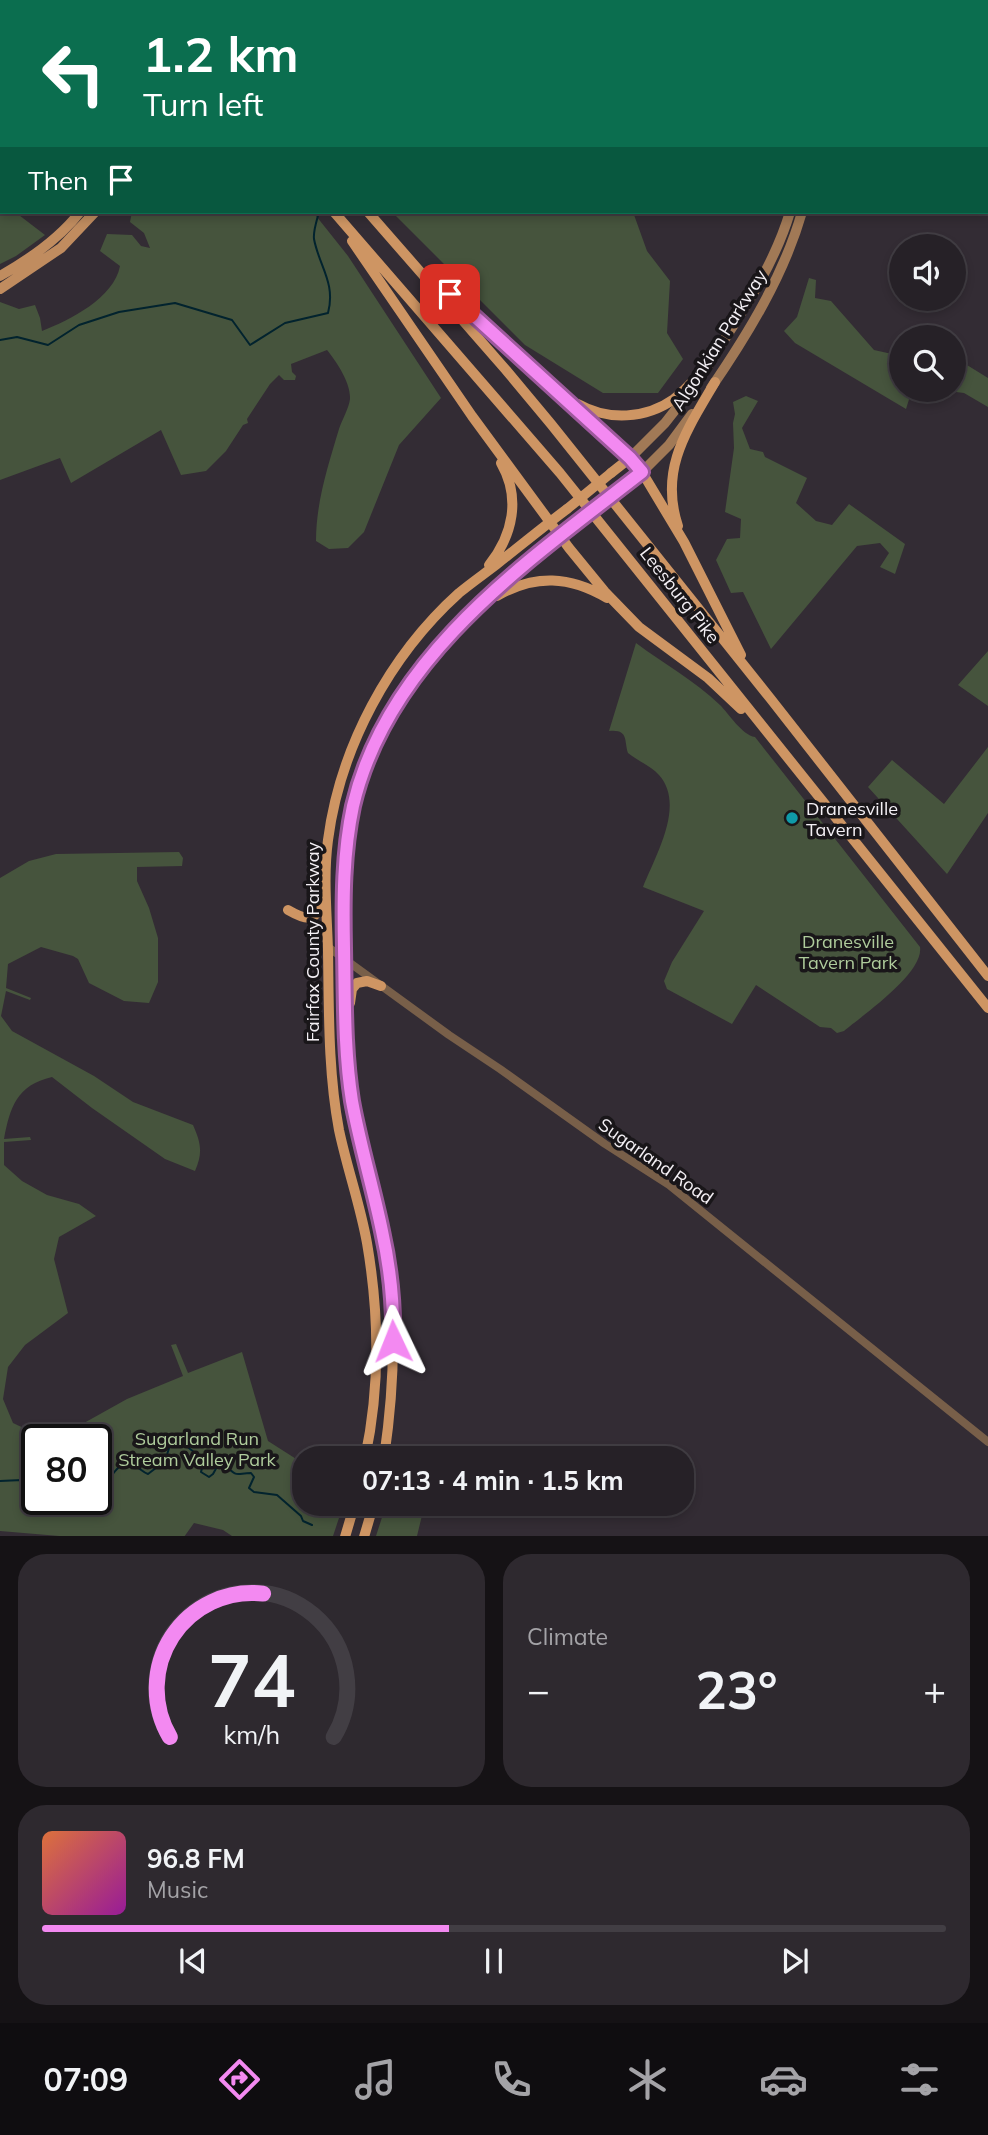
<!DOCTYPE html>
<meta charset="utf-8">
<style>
body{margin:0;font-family:Mulish,sans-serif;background:#2e292f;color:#f1f3f6;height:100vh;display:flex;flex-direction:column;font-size:26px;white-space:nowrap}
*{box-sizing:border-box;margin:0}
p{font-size:23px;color:#a4a3a7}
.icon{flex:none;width:38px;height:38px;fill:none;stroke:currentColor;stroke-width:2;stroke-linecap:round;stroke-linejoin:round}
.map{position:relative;height:1536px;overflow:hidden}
.sheet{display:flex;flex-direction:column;gap:18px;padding:18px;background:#151215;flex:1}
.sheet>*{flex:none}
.hud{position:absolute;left:0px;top:0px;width:989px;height:214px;box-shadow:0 4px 10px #0003,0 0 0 2px #423e44;background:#0b6e4f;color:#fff;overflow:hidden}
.buttons{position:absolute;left:889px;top:234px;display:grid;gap:14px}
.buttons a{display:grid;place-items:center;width:77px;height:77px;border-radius:50%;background:#262127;box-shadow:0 4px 10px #0003,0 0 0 2px #423e44;font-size:35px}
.speed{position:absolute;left:21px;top:1424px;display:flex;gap:14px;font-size:35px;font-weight:700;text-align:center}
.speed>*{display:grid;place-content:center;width:91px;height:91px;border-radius:50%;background:#262127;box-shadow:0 4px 10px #0003,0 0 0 2px #423e44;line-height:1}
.speed .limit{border:4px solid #111;border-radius:10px;background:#fff;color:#111}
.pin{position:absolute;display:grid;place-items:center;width:60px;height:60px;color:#fff;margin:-30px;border-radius:14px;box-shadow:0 4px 10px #0006}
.me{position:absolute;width:77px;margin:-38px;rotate:358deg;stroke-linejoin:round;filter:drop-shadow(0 0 5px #0008)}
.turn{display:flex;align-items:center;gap:24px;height:147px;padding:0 28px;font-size:32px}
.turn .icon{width:91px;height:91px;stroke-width:2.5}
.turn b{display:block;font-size:49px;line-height:60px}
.then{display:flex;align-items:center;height:66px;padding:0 28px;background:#0003;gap:14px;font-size:26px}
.big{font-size:52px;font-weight:700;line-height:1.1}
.sheet .tile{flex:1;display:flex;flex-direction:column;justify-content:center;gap:10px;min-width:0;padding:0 24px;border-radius:28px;background:#2e292f}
.sheet .dial{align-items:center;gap:0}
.dial svg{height:182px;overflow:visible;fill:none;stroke:#423e44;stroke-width:7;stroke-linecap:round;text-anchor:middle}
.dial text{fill:#f1f3f6;stroke:none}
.song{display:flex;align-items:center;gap:21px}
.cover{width:84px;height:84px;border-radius:10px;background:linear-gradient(135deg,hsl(20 70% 55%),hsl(300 70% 35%))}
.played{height:7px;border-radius:4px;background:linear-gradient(90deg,#f389f1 45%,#423e44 45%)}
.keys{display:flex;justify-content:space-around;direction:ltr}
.heat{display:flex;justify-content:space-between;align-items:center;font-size:38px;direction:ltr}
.sheet .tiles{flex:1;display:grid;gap:18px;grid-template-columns:1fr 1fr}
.tile:last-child{grid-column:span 2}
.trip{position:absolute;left:292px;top:1446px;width:402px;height:70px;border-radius:28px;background:#262127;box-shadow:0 4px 10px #0003,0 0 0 2px #423e44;font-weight:700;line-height:70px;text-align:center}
.menu{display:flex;height:112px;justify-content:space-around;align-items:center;background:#0f0d10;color:#a4a3a7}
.menu .icon{width:49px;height:49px}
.menu .selected{color:#f389f1}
.menu b{font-size:32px;color:#f1f3f6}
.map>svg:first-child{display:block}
.green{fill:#46543d;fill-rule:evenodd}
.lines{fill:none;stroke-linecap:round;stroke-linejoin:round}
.stream{stroke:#02232e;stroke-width:2}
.tertiary{stroke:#785f49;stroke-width:8}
.secondary{stroke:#a17956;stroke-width:10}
.primary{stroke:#c08c5f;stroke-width:10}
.trunk{stroke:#ce9563;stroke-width:10}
.trunk-bridge{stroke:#ce9563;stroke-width:10}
.route-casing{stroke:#9e599d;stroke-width:18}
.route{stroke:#f389f1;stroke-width:12}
.culture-dot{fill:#0f9aa8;stroke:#191619;stroke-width:2.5}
.labels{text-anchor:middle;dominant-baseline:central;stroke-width:7;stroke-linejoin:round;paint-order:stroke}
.street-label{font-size:18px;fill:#f4f0f5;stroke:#191619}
.poi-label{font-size:18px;fill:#f4f0f5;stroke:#191619;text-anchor:start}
.park-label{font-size:18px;fill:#afcc9c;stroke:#191619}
</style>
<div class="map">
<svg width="988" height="1537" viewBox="0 0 988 1537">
<rect width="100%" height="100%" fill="#332c34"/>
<!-- green -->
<path class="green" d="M0,200L2,202V212H15L45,235L16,256L0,264Z
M132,212H313L348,256L441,398L399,445L364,532L348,548L329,549L316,541C316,502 328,466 339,429C342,420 349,408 350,399C351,383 336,361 327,350L291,364L292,372L296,376L295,380H284L279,375L270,384L247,419L248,423L243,425L226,451L206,471L181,475L161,430L71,483L60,458L0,480V302L19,309L35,305L40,318L42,331C70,320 114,298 120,266L100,251L107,234L132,235L141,246L150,248L144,233L130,222Z
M392,212H633L647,251L670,281L667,333L683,359L658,393H603L525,345Z
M809,278L816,280L815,298L831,301L874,350L901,356V390H912L906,409L795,343L784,331L797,317Z
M954,357L988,378V407L964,393L940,390H954Z
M746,396L758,401L742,428L750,449L763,452L765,457L807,478L796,503L816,521L832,525L849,504L905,544L895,574L880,567L889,553L880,543L857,546L771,649L743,592L731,593L716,560L727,539L740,538L741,519L725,512L734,448L733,423L735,414L733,402Z
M636,643C664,664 694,680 720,705C729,714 742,735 755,737L920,947C924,973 863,1015 844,1031L837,1033L831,1028L820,1027L756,985L732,1024L667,989L664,981L672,962L704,911L643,887C655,856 686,805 659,775C651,766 638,761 628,753C624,741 629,729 609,731Z
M988,651V706L958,685Z
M988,747V813L947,874L868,787L892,760L944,804Z
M179,852L183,858L182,866L137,867V881L149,908L158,938V982L149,1003L124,1001L89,983L78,959L73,956L41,947L8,964L6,988L31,998L30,1000L6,991L1,1016L12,1031L94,1076L133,1102L193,1125C201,1143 203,1153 195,1171L165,1159L92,1108L52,1077C17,1085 10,1107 4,1139L30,1137L31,1140L4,1142V1165L22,1181L47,1195L79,1204L96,1216L59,1237L54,1259L68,1313L25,1345L8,1367L3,1399L13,1423L34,1433L58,1434L84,1423L127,1399L183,1376L171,1345L176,1344L188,1373L242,1352L268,1441L304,1464V1503H344L333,1536H232L223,1530L194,1523L184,1537H71L0,1531V878L29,861L56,854ZM37,1440H96V1500H37Z
M425,1503L417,1536H376L386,1505Z"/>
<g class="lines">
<!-- stream -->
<path class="stream" d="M252,0V2
M0,340L17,337L48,345L79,325L119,312L175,303L232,320L250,345L285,323L328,313C336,283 319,266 314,239C313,231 317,220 319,212
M0,1481L22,1480L37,1489
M96,1488L99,1490C110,1484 116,1458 133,1465C139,1467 142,1472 148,1474L165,1461L170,1445L180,1441L204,1460L201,1472L209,1477L213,1474L218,1465L223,1464C239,1477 232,1474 251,1473L254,1477L249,1488L254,1492L277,1495L301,1516L303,1521L312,1525"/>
<!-- tertiary -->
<path class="tertiary" d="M328,947L449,1035L500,1069L605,1144L669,1185L988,1442"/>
<!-- secondary -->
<path class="secondary" d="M845,2L846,0
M857,2V0
M706,368C738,318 773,269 790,212
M711,388C748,334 784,275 802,212
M630,458L665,423L698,381
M642,472L669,445L692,414"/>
<!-- primary -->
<path class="primary" d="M0,276C30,259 59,239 80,212
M0,289L61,248L95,212"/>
<!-- trunk -->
<path class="trunk" d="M154,0L155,2
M164,0L166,2
M185,0L186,2
M334,212L560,473L988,1008
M368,212L506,370L551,424L770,698L988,976
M352,241L472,416L569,548L605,592L639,627L708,678L741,709
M445,289L630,458L642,472L684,542L741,655
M578,404C608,421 646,419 674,399C687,389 698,375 710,363
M611,473L630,458
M624,487L642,472
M678,526C659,469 687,430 715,382
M489,565C513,535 521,498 501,463
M497,596C535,574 570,576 607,598
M288,910C307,921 317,923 322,899
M350,1003L352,989L357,983L367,981L381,986
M365,1458C380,1388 379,1313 367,1243C360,1204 347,1168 339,1130C328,1071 329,1011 328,951C327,914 323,877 328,840C340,748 389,656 459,593C471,583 484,574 497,564C520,546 543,527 567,509
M384,1458C395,1383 398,1306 382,1231C375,1195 363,1160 357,1123C346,1066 345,1008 344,949C344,914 342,878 346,843C367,690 467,614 578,523
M345,1537L355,1503
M364,1537L374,1503"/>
<!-- trunk-bridge -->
<path class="trunk-bridge" d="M567,509L611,473
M578,523L624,487"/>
</g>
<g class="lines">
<defs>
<path id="route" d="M393,1341C394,1304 390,1267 382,1231C373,1187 360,1145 352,1101C344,1051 345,999 344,948C343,900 343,853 353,806C388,656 528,561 642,472L630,458L450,294"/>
</defs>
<!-- route casing -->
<use href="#route" class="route-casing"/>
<!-- route -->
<use href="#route" class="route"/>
</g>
<!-- markers -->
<circle class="culture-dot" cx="792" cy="818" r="7"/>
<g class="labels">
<!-- street labels -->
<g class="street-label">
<text transform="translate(719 340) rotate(-58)">Algonkian Parkway</text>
<text transform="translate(680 595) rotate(52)">Leesburg Pike</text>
<text transform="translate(312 942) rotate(-90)">Fairfax County Parkway</text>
<text transform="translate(656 1161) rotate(35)">Sugarland Road</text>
</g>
<!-- poi labels -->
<g class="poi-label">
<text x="806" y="808">Dranesville<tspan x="806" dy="21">Tavern</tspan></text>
</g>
<!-- park labels -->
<g class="park-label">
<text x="848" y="941">Dranesville<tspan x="848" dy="21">Tavern Park</tspan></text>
<text x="197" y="1438">Sugarland Run<tspan x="197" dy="21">Stream Valley Park</tspan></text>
</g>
</g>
</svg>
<div class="buttons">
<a><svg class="icon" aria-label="sound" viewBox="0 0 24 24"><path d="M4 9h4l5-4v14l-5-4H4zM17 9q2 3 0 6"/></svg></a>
<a><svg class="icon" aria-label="search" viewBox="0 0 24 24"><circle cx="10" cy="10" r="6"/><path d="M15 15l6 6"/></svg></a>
</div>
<div class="speed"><div class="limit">80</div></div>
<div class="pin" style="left:450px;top:294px;background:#d93025"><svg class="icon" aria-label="arrive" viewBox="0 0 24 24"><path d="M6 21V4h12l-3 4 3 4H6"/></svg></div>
<svg class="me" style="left:393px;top:1341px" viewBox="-20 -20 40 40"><path d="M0-17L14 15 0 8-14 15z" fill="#f389f1" stroke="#fff" stroke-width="4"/></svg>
<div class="trip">07:13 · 4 min · 1.5 km</div>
<div class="hud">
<div class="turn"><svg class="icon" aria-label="left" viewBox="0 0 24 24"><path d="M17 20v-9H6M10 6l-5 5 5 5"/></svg><div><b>1.2 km</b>Turn left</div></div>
<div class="then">Then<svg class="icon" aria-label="arrive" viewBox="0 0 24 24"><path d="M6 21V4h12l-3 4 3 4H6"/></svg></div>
</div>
</div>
<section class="sheet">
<div class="tiles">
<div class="tile dial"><svg viewBox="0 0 100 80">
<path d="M14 69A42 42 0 1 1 86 69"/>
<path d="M14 69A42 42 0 0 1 55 6" stroke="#f389f1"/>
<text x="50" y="56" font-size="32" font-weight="700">74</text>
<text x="50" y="72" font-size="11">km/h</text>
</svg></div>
<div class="tile"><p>Climate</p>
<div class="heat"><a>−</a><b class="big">23°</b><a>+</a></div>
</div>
<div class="tile">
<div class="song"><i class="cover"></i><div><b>96.8 FM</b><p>Music</p></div></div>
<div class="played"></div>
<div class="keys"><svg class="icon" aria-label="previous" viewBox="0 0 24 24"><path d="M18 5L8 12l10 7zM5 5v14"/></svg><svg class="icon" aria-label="pause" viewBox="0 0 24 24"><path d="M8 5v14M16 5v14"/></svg><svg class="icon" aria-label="next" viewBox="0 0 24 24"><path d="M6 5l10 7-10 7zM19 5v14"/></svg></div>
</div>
</div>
</section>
<nav class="menu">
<b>07:09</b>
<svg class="icon selected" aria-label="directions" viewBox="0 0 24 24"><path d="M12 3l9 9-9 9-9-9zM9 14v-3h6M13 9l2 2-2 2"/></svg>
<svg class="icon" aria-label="music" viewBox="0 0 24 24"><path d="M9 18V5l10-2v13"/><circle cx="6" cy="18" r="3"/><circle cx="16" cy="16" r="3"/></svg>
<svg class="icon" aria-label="phone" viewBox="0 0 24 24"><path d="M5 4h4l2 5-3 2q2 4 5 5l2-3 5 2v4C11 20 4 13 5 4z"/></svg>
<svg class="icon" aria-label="climate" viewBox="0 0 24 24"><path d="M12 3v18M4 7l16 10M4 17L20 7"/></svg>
<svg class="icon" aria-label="car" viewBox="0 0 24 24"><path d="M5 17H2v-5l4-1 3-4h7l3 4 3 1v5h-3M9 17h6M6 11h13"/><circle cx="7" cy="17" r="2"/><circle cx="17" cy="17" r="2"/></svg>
<svg class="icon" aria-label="filters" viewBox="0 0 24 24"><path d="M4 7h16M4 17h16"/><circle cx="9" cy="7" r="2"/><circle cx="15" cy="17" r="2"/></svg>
</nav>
